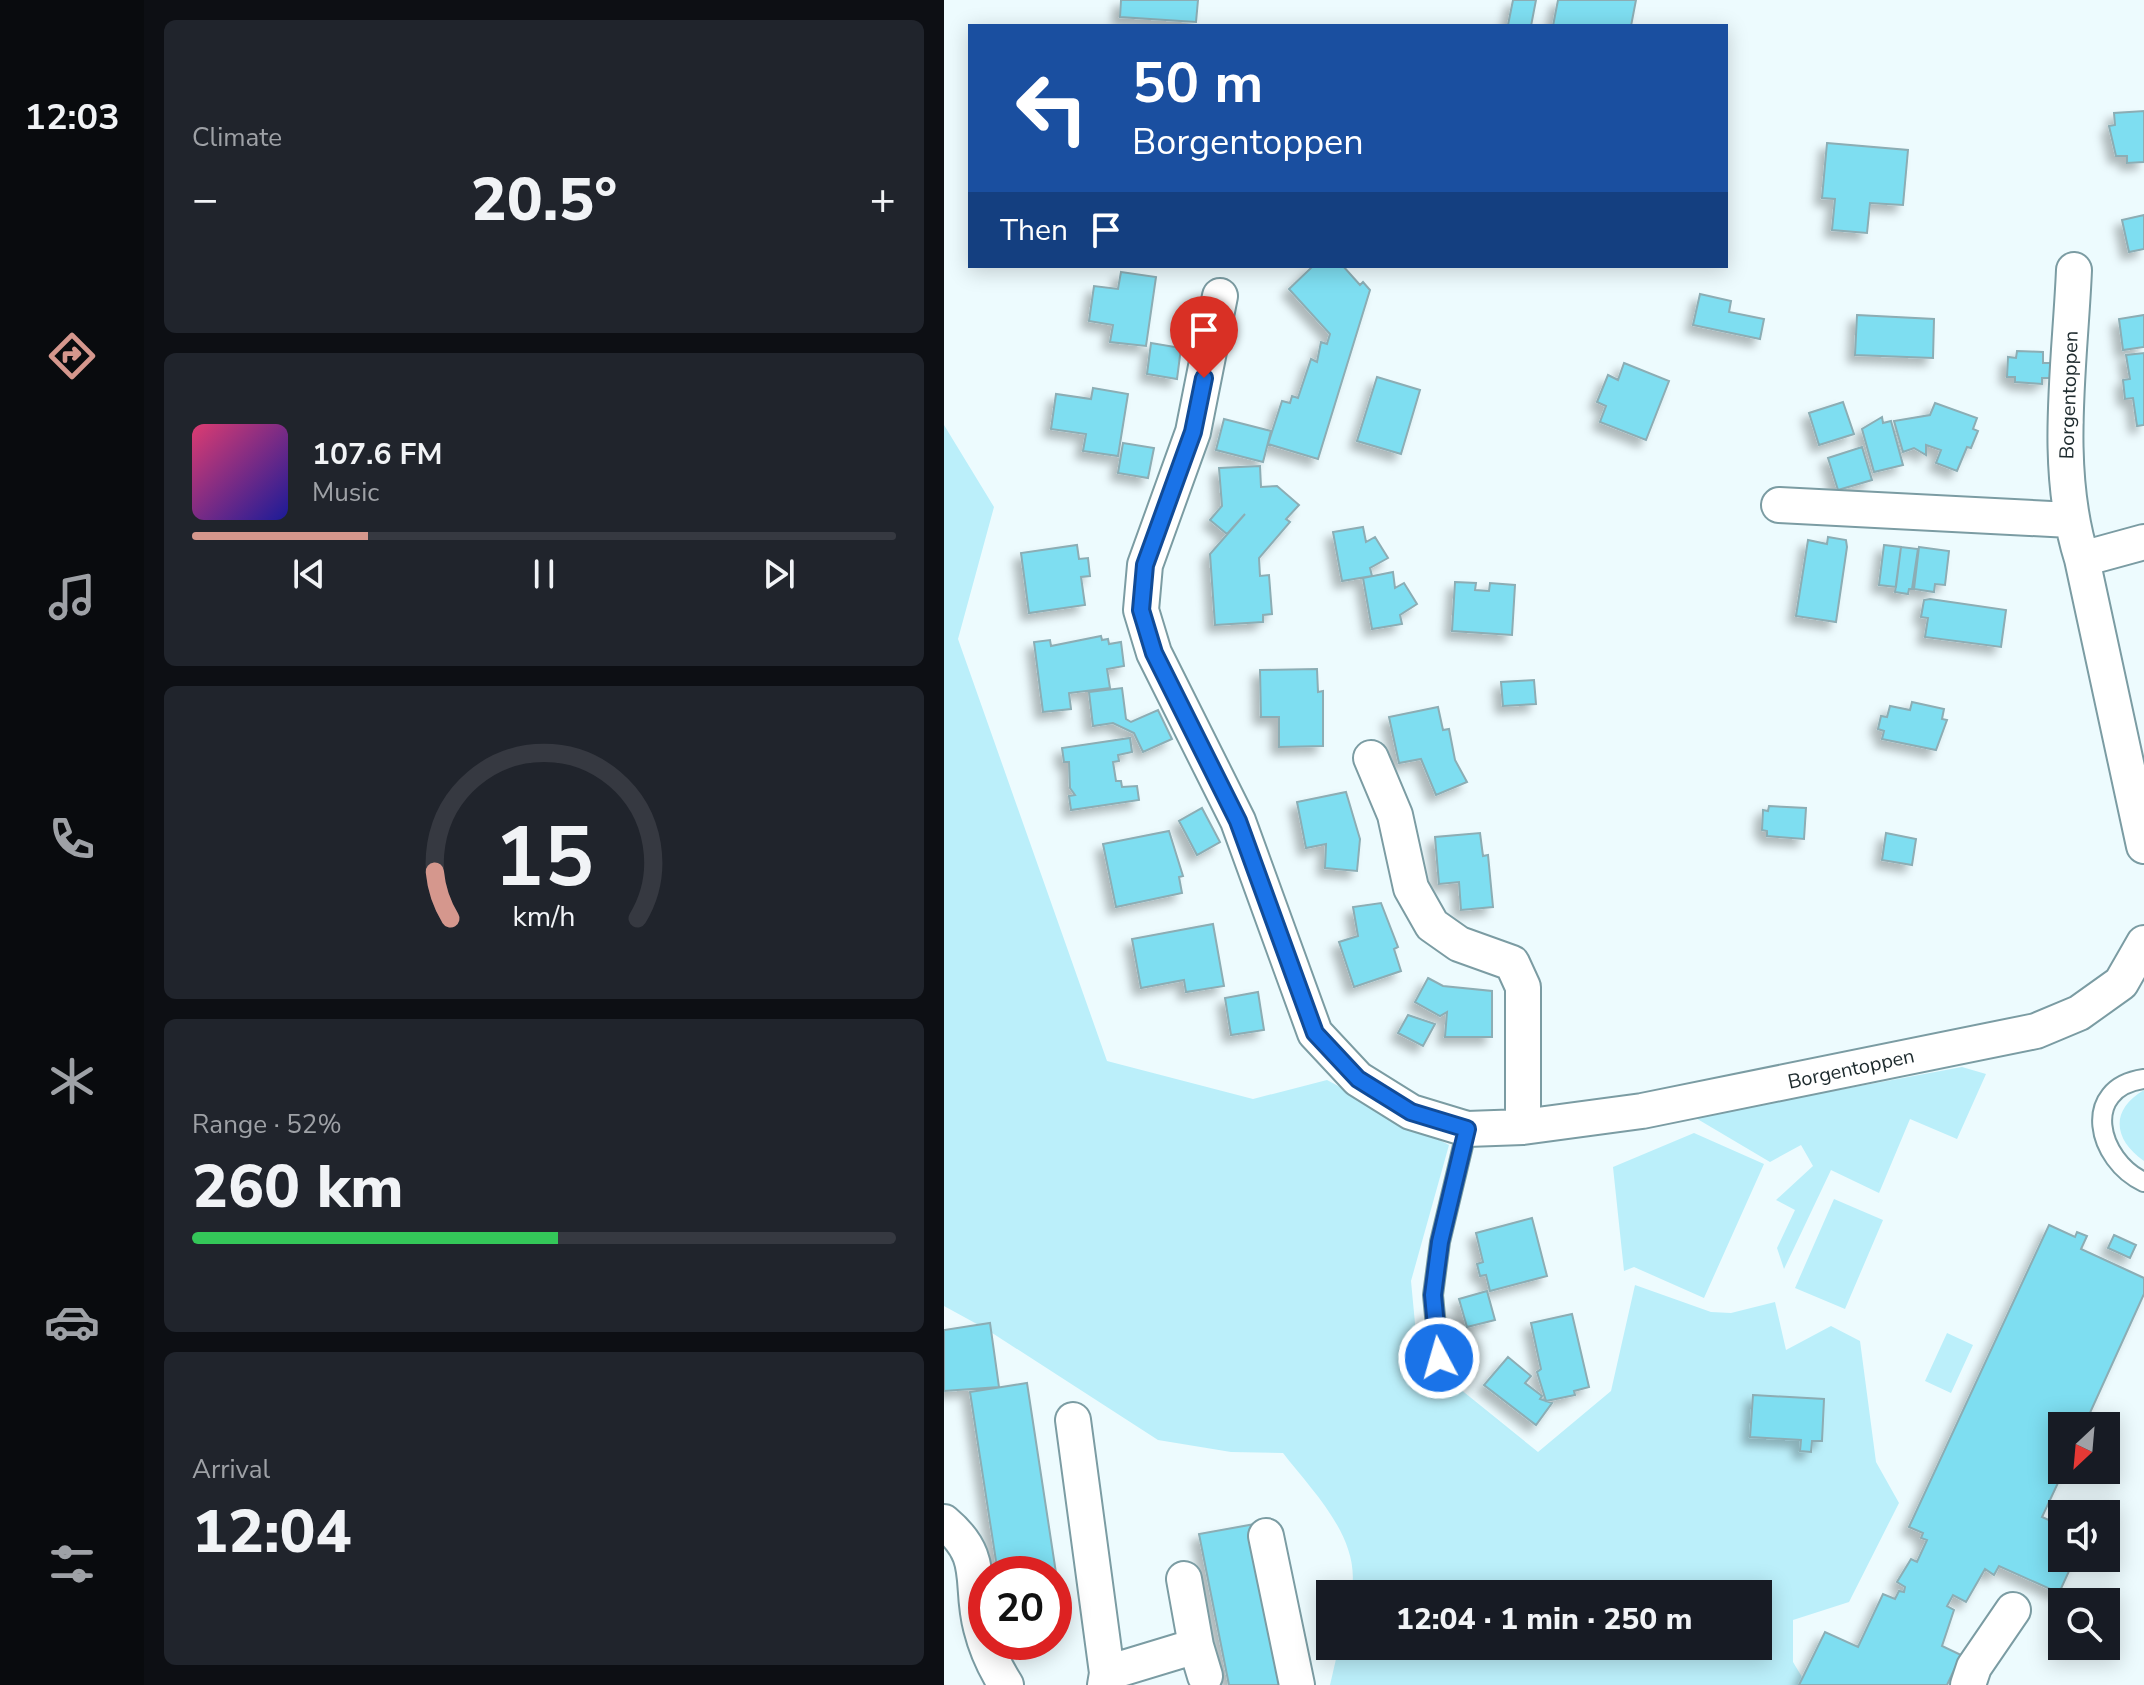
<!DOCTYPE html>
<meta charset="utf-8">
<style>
body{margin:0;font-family:"Nunito Sans",sans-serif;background:#20242c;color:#f1f3f6;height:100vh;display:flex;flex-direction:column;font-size:30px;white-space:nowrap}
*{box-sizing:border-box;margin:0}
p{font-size:26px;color:#9ea1a6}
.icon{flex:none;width:44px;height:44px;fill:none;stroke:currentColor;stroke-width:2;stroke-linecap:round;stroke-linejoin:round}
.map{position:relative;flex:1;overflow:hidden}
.drawer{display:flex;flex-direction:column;gap:20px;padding:20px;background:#0d0f14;width:800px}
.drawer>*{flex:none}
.top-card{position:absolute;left:24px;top:24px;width:760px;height:244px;border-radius:0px;box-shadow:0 4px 20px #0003;background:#1a4fa0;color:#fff;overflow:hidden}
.needle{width:52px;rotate:206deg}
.tools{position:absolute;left:1104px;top:1412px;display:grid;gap:16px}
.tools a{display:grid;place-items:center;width:72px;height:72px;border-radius:0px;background:#171b24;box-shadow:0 4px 20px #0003;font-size:40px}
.speed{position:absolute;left:24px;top:1556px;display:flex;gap:16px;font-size:40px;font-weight:700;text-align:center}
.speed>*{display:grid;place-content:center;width:104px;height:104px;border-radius:50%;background:#171b24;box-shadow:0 4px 20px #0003;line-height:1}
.speed .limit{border:12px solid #d22;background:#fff;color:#111}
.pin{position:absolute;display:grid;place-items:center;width:68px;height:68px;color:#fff;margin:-82px -34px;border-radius:50% 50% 50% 0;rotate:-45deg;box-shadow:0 0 8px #0007}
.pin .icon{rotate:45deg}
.me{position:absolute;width:88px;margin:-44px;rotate:354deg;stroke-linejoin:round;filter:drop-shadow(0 0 6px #0008)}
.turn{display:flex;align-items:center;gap:28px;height:168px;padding:0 32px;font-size:36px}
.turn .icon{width:104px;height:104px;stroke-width:2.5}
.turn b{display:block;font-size:56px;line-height:68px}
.then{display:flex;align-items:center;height:76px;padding:0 32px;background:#0003;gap:16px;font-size:30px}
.big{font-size:60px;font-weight:800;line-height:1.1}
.drawer .tile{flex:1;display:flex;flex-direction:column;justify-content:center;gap:12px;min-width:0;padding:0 28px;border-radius:12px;background:#20242c}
.drawer .dial{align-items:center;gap:0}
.dial svg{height:208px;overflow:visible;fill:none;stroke:#363941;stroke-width:7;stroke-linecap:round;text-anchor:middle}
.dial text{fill:#f1f3f6;stroke:none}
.song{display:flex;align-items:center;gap:24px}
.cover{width:96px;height:96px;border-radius:12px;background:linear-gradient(135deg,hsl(340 70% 55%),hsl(240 70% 35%))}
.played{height:8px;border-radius:4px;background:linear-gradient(90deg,#d5978d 25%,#363941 25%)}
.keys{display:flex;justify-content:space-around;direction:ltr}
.heat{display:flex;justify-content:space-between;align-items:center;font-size:44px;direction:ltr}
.charge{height:12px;border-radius:6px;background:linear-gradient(90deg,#34c759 52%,#363941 0)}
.trip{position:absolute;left:372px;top:1580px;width:456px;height:80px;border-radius:0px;background:#171b24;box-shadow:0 4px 20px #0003;font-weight:800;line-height:80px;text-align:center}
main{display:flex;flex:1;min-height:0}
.menu{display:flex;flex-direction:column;width:144px;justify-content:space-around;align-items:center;background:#090b0e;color:#9ea1a6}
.menu .icon{width:56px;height:56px}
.menu .selected{color:#d5978d}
.menu b{font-size:36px;color:#f1f3f6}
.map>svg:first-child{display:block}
.green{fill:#bbeffa}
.building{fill:#7edef1;stroke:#8cadb4;stroke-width:2;filter:url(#shadow)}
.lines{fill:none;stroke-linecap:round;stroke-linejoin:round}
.service-casing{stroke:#7b9ca3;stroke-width:22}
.minor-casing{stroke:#7b9ca3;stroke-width:38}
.service{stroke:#fff;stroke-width:18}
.minor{stroke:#fff;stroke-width:34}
.route-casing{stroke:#114b97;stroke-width:20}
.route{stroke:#1a73e8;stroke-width:14}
.labels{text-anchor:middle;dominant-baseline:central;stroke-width:8;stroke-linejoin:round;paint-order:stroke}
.street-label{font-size:20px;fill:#1d2a2d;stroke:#fff}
</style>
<main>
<nav class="menu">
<b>12:03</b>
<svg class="icon selected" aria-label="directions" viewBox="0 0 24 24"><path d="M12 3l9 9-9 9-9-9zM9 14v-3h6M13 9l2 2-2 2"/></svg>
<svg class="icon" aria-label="music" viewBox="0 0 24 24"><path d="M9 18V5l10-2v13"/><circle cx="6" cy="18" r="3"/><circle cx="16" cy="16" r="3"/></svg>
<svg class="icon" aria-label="phone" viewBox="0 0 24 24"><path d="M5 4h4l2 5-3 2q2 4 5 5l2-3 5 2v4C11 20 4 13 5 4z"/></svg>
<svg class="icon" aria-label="climate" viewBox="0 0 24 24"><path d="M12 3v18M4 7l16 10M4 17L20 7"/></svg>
<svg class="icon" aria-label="car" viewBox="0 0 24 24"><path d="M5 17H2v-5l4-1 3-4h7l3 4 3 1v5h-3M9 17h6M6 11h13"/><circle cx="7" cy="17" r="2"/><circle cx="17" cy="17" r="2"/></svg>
<svg class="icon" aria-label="filters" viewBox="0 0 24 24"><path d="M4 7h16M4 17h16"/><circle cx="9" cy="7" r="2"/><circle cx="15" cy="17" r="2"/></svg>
</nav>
<section class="drawer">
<div class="tile"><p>Climate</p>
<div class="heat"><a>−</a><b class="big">20.5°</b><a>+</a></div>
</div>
<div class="tile">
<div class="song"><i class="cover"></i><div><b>107.6 FM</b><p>Music</p></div></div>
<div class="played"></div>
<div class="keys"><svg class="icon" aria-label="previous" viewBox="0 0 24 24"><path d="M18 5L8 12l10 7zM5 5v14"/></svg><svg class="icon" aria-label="pause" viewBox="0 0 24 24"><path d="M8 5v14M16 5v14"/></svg><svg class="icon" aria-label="next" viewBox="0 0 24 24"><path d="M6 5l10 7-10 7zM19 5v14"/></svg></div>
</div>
<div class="tile dial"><svg viewBox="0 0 100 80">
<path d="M14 69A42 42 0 1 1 86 69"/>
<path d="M14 69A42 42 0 0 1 8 51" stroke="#d5978d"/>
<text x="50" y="56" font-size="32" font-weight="700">15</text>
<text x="50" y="72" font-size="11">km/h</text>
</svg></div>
<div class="tile"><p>Range · 52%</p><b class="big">260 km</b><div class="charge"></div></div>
<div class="tile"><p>Arrival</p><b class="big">12:04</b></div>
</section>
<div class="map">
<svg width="1200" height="1685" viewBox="0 0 1200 1685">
<defs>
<filter id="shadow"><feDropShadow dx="-7" dy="7" stdDeviation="4" flood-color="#0004"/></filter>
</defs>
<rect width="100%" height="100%" fill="#edfbfe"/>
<!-- green -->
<path class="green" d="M0,425L50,507L14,639L163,1061L309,1099L383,1080L505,1145L467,1281L474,1355L594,1452L667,1391L691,1285L767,1312L787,1313L831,1302L842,1350L887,1326L916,1341L932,1462L955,1503L905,1602L849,1620V1662L858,1677L855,1685H386L395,1646H814V1594H407C419,1540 370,1493 339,1453L287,1452L214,1440L42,1329L0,1306Z
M1018,1067L1042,1074L1013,1139L966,1119L935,1193L887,1170L840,1269L833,1248L851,1210L832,1200L869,1166L857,1145L826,1162L750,1117Z
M1200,1090V1161C1169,1139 1166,1110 1200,1090Z
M750,1133L820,1164L760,1298L690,1267L680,1271L669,1167Z
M890,1199L939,1220L901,1309L851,1288Z
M1003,1333L1029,1345L1007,1393L981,1381Z"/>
<!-- building -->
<path class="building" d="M177,0H254L252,22L176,17Z
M569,0H592L587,26L564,25Z
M614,0H692L687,26H609Z
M1200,111V162L1183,163V156H1172L1165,126L1171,125L1170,113Z
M883,143L964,150L959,205L926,203L923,233L888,230L891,199L878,198Z
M1200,215V249L1185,252L1178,220Z
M369,266H399L416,285L419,282L426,290L374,459L324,444L338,401L346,403L348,396L354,398L367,359L373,362L377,342L383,344L386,334L345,289Z
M177,272L212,277L202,346L166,342L169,325L145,321L150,286L174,289Z
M756,294L787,301L785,312L820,319L816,339L749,325Z
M913,315L990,319L989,358L911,355Z
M1200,315V347L1179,350L1175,319Z
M207,343L237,348L233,379L203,374Z
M1073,351L1099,352V363H1107L1106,378H1098V384L1071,382V377H1063L1064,357L1072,358Z
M1200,353V425L1193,426L1189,398L1181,399L1179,380L1186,379L1182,355Z
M680,363L725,381L702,440L656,422L662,406L653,402L664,375L674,380Z
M433,377L476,390L457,454L413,441Z
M149,388L184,394L174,456L139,451L142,434L107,429L112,394L147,399Z
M899,402L910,434L875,445L865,413Z
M991,403L1033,418L1029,429L1034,431L1027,448L1023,447L1013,471L992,463L997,450L982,445V455L970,448L959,452L950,421L986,415Z
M938,417L939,423L947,421L959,465L930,472L918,429Z
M280,419L327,431L319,462L272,450Z
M179,443L210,448L204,478L174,473Z
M918,447L928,480L894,490L884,458Z
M316,466L317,487L333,486L355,505L342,519L346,522L315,558L316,576L325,575L328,614L319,615V622L271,625L266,554L301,514L283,534L266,520L278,506L275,468Z
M419,527L422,542L431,537L444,558L426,568L428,576L398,581L389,532Z
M884,537L902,540L903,547L892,622L852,616L864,540L883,544Z
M133,545L135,559L144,558L146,576L137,577L141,605L85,613L77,553Z
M940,545L957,547L952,587L935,585Z
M957,547L974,549L968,589H965L964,594L951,592Z
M975,547L1005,551L1001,585L991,584L990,592L970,589Z
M449,572L451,588L460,583L473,604L456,615L458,624L428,629L419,578Z
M511,582L532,583L531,590L545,591L546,583L571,585L568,635L508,631Z
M986,599L1062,610L1057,647L981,637L984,618L977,617L980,600Z
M157,636L158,640L164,639L165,644L177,642L180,666L163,669L166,688L125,693L127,709L99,712L90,642L106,640L107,646Z
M373,669L374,692L379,691V746L335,747V717H317L316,670Z
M590,680L592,704L559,706L557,682Z
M178,688L182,719L187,722L214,710L228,739L199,752L190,733L169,723L149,726L145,692Z
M968,702L1000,709L998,719L1003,720L992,750L938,739L940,731L934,729L937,716L943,717L946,706L966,710Z
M494,707L499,730L505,729L511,760L523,782L492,795L477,759L455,763L445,717Z
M186,738L188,752L174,755L175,761L169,762L172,781H177L178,787L193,786L195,800L127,810L125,796L131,795L126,788L125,762H120L118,748Z
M402,792L416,839L413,871L381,868L382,844L362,848L353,802Z
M825,806L862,808L860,839L823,836V831L818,830L819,810L824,811Z
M258,808L276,842L253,855L235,821Z
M225,831L239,876L235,877L238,893L172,907L159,844Z
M536,833L539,856L544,855L549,907L517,910L515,882L495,884L491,837Z
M942,833L972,839L968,865L938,860Z
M437,903L454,947L450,949L457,971L410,987L395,942L414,936L409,907Z
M269,924L280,986L242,992L240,980L197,988L188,939Z
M484,978L499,986L548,991V1037H501L503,1012L496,1016L471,1002Z
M314,992L320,1030L287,1035L281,998Z
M464,1015L491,1024L479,1046L454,1033Z
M588,1218L603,1276L546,1291L542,1275L536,1276L533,1264L539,1262L532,1233Z
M1105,1225L1131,1237L1133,1232L1143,1236L1137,1249L1200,1278V1294L1140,1426H1118L1120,1470L1098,1517L1118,1526V1558H1131L1115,1593L1055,1566L1050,1575L1041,1569L1022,1602L1009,1595L1003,1606L1010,1610L998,1646L1017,1655L1003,1685H855L881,1632L914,1647L939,1594L951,1599L955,1591L960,1592L961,1587L953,1582L967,1559L973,1562L983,1540L977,1538L979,1533L965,1527Z
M1170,1235L1192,1245L1186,1258L1164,1248Z
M543,1291L551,1320L523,1327L515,1299Z
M628,1314L645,1387L630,1391L631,1395L602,1401L593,1372L597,1369L587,1323Z
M46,1323L55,1387L0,1391V1330Z
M564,1357L587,1376L581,1383L598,1396L596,1399L608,1403L592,1425L540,1385Z
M83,1383L114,1586H110V1574H54L26,1392Z
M809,1395L880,1399L878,1441H868L867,1452L856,1451L857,1440L806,1437Z
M311,1524L343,1685H285L255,1534Z"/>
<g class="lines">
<defs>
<path id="service" d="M1200,1079C1136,1088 1153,1160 1200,1182
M495,1358L489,1295L496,1242L523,1129"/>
<path id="minor" d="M1130,270C1126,364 1109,468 1138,559L1200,846
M276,296L249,432L201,565L197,610L210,653L294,821L371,1033L414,1079L467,1112L523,1129L579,1127L698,1111L1092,1031L1135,1013L1177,983L1200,943
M835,505L1126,520
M1138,559L1200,542
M427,758L451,815L467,888L488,925L515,944L568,963L579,987V1127
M129,1420L163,1673L161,1685
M0,1522C43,1558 25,1582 37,1628C42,1648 51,1668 62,1685
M322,1536L353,1685
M252,1646L261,1676
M163,1673L252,1646L240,1579
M1024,1685L1030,1667L1069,1610"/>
</defs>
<!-- service casing -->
<use href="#service" class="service-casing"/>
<!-- minor casing -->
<use href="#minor" class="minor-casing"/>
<!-- service -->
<use href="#service" class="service"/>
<!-- minor -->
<use href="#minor" class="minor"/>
</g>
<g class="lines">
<defs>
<path id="route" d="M260,378L249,432L201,565L197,610L210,653L294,821L371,1033L414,1079L467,1112L523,1129L496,1242L489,1295L495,1358"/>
</defs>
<!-- route casing -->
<use href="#route" class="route-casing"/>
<!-- route -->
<use href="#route" class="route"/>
</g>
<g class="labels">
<!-- street labels -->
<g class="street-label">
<text transform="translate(1125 395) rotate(-88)">Borgentoppen</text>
<text transform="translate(907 1069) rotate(-12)">Borgentoppen</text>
</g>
</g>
</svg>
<div class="tools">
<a><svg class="needle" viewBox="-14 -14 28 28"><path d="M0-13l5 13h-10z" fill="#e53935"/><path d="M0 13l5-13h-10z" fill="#9ea1a6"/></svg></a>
<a><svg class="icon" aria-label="sound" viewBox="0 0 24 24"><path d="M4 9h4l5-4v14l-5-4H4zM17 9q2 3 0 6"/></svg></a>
<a><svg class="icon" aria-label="search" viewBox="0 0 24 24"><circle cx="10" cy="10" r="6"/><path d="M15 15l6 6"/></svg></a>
</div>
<div class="speed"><div class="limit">20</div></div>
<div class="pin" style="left:260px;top:378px;background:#d93025"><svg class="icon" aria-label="arrive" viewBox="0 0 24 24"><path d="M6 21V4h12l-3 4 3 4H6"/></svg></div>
<svg class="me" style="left:495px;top:1358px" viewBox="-20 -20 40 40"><circle r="17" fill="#1a73e8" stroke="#fff" stroke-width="3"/><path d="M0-11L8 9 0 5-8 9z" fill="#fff"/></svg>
<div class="trip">12:04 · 1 min · 250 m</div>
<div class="top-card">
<div class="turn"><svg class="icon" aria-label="left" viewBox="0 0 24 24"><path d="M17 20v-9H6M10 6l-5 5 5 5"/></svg><div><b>50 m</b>Borgentoppen</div></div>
<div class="then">Then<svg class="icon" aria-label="arrive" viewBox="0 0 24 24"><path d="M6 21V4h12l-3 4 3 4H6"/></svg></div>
</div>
</div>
</main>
